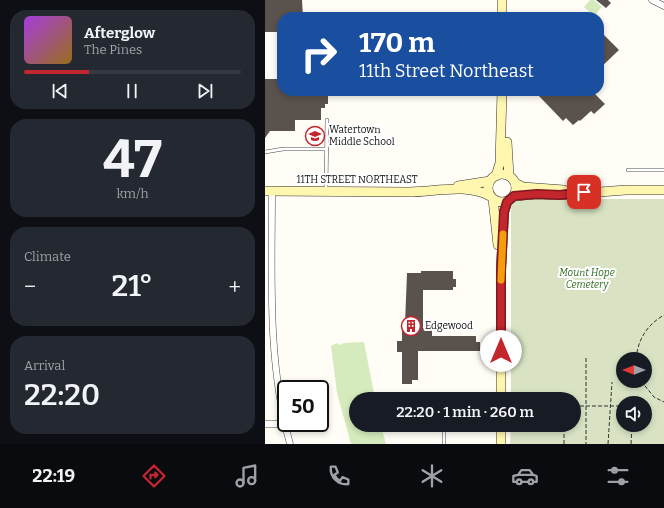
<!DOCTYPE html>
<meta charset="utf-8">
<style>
body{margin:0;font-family:Bitter,serif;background:#242831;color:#f1f3f6;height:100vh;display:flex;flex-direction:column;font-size:15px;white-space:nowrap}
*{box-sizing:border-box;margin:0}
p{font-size:13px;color:#9ea1a6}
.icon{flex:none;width:22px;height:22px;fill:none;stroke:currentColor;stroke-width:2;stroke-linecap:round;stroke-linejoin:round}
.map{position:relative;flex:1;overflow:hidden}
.panel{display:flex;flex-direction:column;gap:10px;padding:10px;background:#0d0f14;width:265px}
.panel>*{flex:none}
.top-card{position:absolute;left:12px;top:12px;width:327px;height:84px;border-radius:16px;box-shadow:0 2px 6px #0003;background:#1a4fa0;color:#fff;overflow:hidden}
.needle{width:26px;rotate:270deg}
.buttons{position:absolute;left:351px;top:352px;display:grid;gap:8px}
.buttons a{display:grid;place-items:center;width:36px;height:36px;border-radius:50%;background:#171b24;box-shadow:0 2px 6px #0003;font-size:20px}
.speed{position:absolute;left:12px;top:380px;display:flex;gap:8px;font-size:20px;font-weight:700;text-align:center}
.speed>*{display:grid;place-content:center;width:52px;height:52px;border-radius:50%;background:#171b24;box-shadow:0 2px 6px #0003;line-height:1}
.speed .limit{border:2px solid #111;border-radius:6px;background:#fff;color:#111}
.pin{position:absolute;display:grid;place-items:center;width:34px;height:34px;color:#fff;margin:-17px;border-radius:8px;box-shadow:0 2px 6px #0006}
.me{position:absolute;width:44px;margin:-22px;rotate:0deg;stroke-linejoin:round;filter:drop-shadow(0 0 3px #0008)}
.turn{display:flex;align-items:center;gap:14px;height:84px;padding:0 16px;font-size:18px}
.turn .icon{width:52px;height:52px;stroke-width:2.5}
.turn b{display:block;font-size:28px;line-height:34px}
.big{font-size:30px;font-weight:600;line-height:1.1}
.panel .widget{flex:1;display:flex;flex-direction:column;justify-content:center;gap:6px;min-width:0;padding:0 14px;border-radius:16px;background:#242831}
.panel .dial{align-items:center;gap:0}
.dial b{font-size:52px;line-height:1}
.song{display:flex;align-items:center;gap:12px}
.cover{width:48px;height:48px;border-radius:6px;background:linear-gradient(135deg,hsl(280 70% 55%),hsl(40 70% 35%))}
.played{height:4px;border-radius:2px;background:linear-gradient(90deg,#c4262e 30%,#363941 30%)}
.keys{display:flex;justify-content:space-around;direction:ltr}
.heat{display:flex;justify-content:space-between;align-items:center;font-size:22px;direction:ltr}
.trip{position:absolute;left:84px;top:392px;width:232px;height:40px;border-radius:20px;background:#171b24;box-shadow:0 2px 6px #0003;font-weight:600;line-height:40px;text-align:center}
.dock{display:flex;height:64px;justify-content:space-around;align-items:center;background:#090b0e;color:#9ea1a6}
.dock .icon{width:28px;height:28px}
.dock .active{color:#c4262e}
.dock b{font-size:18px;color:#f1f3f6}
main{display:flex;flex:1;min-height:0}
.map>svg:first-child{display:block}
.green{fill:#d5ebbd}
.cemetery{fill:#d9e3c4;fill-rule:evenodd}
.building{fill:#5a524d}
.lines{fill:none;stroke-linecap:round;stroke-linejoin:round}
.lane-casing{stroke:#444;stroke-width:4}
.street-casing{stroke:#444;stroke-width:7}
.secondary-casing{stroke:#333;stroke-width:10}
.path{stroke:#333;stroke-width:1;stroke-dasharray:4 2;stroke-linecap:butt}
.lane{stroke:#fff;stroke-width:3}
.street{stroke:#fff;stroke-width:6}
.secondary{stroke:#fff6b0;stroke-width:9}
.route-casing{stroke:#7f191e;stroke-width:10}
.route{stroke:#c4262e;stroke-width:7}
.slow{stroke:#f59e0b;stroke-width:7}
.labels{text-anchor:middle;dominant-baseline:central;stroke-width:4;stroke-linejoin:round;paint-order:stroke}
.poi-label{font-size:10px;fill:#111;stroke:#fff;text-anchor:start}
.street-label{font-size:10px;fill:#111;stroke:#fff}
.park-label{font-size:10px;font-style:italic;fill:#2f6b1f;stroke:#fff}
</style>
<main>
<section class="panel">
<div class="widget">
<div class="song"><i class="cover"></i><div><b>Afterglow</b><p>The Pines</p></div></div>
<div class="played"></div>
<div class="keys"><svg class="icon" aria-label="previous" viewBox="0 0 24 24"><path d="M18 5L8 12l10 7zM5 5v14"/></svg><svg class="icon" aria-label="pause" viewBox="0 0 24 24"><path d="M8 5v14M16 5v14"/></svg><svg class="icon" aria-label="next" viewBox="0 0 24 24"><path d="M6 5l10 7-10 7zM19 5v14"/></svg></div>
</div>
<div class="widget dial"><b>47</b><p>km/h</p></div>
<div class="widget"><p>Climate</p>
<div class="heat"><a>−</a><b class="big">21°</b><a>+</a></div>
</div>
<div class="widget"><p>Arrival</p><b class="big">22:20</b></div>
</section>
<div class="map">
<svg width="399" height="444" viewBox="0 0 399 444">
<rect width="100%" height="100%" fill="#fffdf5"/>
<!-- green -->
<path class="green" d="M325,0H329L337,7L329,16L319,7Z
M99,342L110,399H91V425H116L121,444H86L72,393L66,346L72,343L75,345L79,343Z"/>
<!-- cemetery -->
<path class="cemetery" d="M246,199H399V444H245L246,425H309V399H246ZM358,359H380V381H358ZM358,403H380V425H358Z"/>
<!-- building -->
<path class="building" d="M0,0H37L38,17H17V32H0Z
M331,0H343L346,3L341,8Z
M334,30L354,50L334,69Z
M0,79H17V91H63V104H60V108H56V120H30V131H5L0,138Z
M279,91H327L340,104L329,114L326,111L315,121L314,120L308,125L301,118L298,121L274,96Z
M156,271H188V279H191V287H188V290H158V328H167V336H211V342H215V351H153V380H147V384H137V352H132V341H137V324H140L142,273H156Z
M191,425H204V430H191Z"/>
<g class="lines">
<defs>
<path id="lane" d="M0,152L18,149H62
M363,170H399
M61,190L62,120
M179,425V444"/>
<path id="street" d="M387,0L399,6
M7,191C7,276 2,361 25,444
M0,424H20"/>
<path id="secondary" d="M237,17V0
M242,142L244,176
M223 188a14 14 0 1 1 28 0a14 14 0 1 1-28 0Z
M231,176L235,163L237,91
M250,183L258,187L299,190
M193,186L225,181
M0,191C48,191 96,192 144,192C170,192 201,183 225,196
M249,196L272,194L295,195L361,190H399
M228,199L233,245
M236,399V270L239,212L242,202
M236,444V425"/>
</defs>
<!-- lane casing -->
<use href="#lane" class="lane-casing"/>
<!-- street casing -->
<use href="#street" class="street-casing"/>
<!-- secondary casing -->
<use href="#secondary" class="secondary-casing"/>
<!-- path -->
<path class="path" d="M321,358V444
M371,359C373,339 382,325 399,315
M376,381L389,397L399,402
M309,406H358
M299,444V425
M343,444L347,382
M366,444L367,425"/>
<!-- lane -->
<use href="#lane" class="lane"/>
<!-- street -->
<use href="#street" class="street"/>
<!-- secondary -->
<use href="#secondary" class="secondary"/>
</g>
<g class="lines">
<defs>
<path id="route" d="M236,351V270L239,212L242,202L249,196L272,194L295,195L319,192"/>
</defs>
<!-- route casing -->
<use href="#route" class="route-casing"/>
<!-- route -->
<use href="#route" class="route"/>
<!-- slow -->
<path class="slow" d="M236,280L238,234"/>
</g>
<!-- icons -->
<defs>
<symbol id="school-ring" viewBox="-11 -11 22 22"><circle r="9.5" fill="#fff" stroke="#c4262e" stroke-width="1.5"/><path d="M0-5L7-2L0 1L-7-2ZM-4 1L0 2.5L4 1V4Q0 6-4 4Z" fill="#c4262e"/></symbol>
<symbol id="building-ring" viewBox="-11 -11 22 22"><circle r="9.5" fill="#fff" stroke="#c4262e" stroke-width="1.5"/><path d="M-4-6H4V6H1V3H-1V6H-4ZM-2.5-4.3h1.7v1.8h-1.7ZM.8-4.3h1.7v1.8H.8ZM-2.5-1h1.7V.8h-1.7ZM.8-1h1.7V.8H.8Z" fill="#c4262e"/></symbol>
</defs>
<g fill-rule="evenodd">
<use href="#school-ring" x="39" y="125" width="22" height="22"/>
<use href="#building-ring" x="135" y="315" width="22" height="22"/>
</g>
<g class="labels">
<!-- poi labels -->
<g class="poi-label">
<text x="64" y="130">Watertown<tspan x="64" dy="12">Middle School</tspan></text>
<text x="160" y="326">Edgewood</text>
</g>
<!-- street labels -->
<g class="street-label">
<text x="92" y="180">11TH STREET NORTHEAST</text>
</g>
<!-- park labels -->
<g class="park-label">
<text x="322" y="273">Mount Hope<tspan x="322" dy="12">Cemetery</tspan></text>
</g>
</g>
</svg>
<div class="buttons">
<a><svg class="needle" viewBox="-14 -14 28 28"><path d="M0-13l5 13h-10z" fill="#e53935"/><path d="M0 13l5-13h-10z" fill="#9ea1a6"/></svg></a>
<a><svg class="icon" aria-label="sound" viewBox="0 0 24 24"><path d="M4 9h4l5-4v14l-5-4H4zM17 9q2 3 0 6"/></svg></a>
</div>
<div class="speed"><div class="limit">50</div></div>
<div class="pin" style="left:319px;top:192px;background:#d93025"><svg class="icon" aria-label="arrive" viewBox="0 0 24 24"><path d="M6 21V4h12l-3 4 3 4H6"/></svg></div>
<svg class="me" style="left:236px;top:351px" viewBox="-20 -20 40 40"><circle r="19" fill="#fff"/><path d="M0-13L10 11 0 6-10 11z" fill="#c4262e"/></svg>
<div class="trip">22:20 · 1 min · 260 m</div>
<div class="top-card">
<div class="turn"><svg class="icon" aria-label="right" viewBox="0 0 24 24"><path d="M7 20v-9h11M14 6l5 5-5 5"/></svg><div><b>170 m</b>11th Street Northeast</div></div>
</div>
</div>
</main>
<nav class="dock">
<b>22:19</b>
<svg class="icon active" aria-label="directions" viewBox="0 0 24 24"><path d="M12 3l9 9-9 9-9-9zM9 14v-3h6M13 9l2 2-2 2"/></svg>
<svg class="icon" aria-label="music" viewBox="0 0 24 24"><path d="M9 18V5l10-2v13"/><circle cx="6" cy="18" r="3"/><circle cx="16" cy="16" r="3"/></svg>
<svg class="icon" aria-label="phone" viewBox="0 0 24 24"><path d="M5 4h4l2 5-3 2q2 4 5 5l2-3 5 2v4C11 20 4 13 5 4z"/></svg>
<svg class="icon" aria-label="climate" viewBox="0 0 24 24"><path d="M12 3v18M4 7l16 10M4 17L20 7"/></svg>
<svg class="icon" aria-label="car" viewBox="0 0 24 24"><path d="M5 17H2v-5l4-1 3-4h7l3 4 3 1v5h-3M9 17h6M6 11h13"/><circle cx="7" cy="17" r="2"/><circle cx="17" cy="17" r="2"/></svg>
<svg class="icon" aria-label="filters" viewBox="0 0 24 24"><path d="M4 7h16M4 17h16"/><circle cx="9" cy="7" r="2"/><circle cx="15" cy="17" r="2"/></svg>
</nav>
